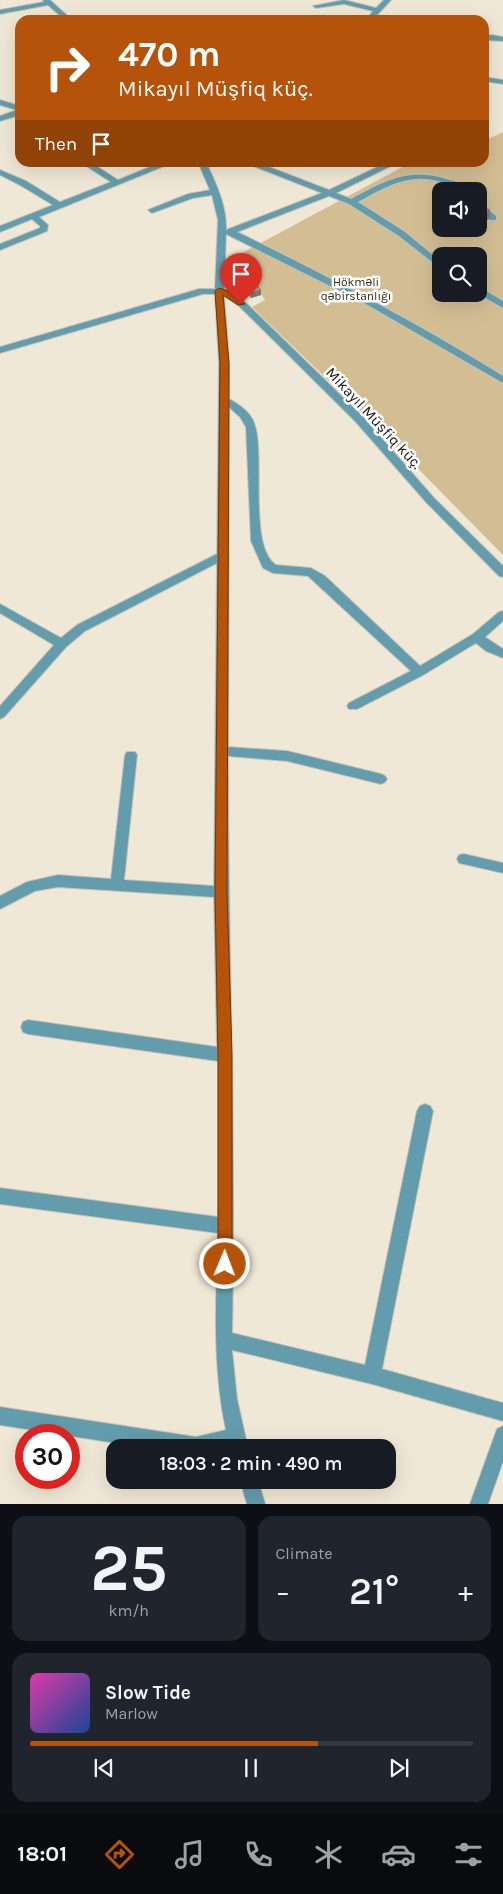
<!DOCTYPE html>
<meta charset="utf-8">
<style>
body{margin:0;font-family:Karla,sans-serif;background:#20242c;color:#f1f3f6;height:100vh;display:flex;flex-direction:column;font-size:19px;white-space:nowrap}
*{box-sizing:border-box;margin:0}
p{font-size:16px;color:#9ea1a6}
.icon{flex:none;width:28px;height:28px;fill:none;stroke:currentColor;stroke-width:2;stroke-linecap:round;stroke-linejoin:round}
.map{position:relative;height:1504px;overflow:hidden}
.panel{display:flex;flex-direction:column;gap:12px;padding:12px;background:#0d0f14;flex:1}
.panel>*{flex:none}
.hud{position:absolute;left:15px;top:15px;width:474px;height:152px;border-radius:15px;box-shadow:0 5px 20px #0002;background:#b45309;color:#fff;overflow:hidden}
.buttons{position:absolute;left:432px;top:182px;display:grid;gap:10px}
.buttons a{display:grid;place-items:center;width:55px;height:55px;border-radius:10px;background:#171b24;box-shadow:0 5px 20px #0002;font-size:25px}
.speed{position:absolute;left:15px;top:1424px;display:flex;gap:10px;font-size:25px;font-weight:700;text-align:center}
.speed>*{display:grid;place-content:center;width:65px;height:65px;border-radius:50%;background:#171b24;box-shadow:0 5px 20px #0002;line-height:1}
.speed .limit{border:8px solid #d22;background:#fff;color:#111}
.pin{position:absolute;display:grid;place-items:center;width:42px;height:42px;color:#fff;margin:-51px -21px;border-radius:50% 50% 50% 0;rotate:-45deg;box-shadow:0 0 5px #0007}
.pin .icon{rotate:45deg}
.me{position:absolute;width:55px;margin:-28px;rotate:1deg;stroke-linejoin:round;filter:drop-shadow(0 0 4px #0008)}
.turn{display:flex;align-items:center;gap:18px;height:105px;padding:0 20px;font-size:22px}
.turn .icon{width:65px;height:65px;stroke-width:2.5}
.turn b{display:block;font-size:35px;line-height:42px}
.then{display:flex;align-items:center;height:48px;padding:0 20px;background:#0003;gap:10px;font-size:19px}
.big{font-size:38px;font-weight:600;line-height:1.1}
.panel .card{flex:1;display:flex;flex-direction:column;justify-content:center;gap:8px;min-width:0;padding:0 18px;border-radius:15px;background:#20242c}
.panel .dial{align-items:center;gap:0}
.dial b{font-size:65px;line-height:1}
.song{display:flex;align-items:center;gap:15px}
.cover{width:60px;height:60px;border-radius:8px;background:linear-gradient(135deg,hsl(320 70% 55%),hsl(220 70% 35%))}
.played{height:5px;border-radius:2px;background:linear-gradient(90deg,#b45309 65%,#363941 65%)}
.keys{display:flex;justify-content:space-around;direction:ltr}
.heat{display:flex;justify-content:space-between;align-items:center;font-size:28px;direction:ltr}
.panel .tiles{flex:1;display:grid;gap:12px;grid-template-columns:1fr 1fr}
.card:last-child{grid-column:span 2}
.trip{position:absolute;left:106px;top:1439px;width:290px;height:50px;border-radius:15px;background:#171b24;box-shadow:0 5px 20px #0002;font-weight:600;line-height:50px;text-align:center}
.tab-bar{display:flex;height:80px;justify-content:space-around;align-items:center;background:#090b0e;color:#9ea1a6}
.tab-bar .icon{width:35px;height:35px}
.tab-bar .current{color:#b45309}
.tab-bar b{font-size:22px;color:#f1f3f6}
.map>svg:first-child{display:block}
.green{fill:#d3be94;fill-rule:evenodd}
.lines{fill:none;stroke-linecap:round;stroke-linejoin:round}
.minor-casing{stroke:#c9c2b3;stroke-width:2}
.minor{fill:#639dad;fill-rule:evenodd}
.wall{fill:#9b9485}
.shaded-wall{fill:#7e786c}
.building{fill:#b4ac9b;stroke:#7e786c}
.route{fill:#b45309;stroke:#753606}
.labels{text-anchor:middle;dominant-baseline:central;stroke-width:5;stroke-linejoin:round;paint-order:stroke}
.far-park-label{font-size:12px;fill:#372a0f;stroke:#fff}
.street-label{font-size:15px;fill:#1a1711;stroke:#fff}
</style>
<div class="map">
<svg width="503" height="1504" viewBox="0 0 503 1504">
<rect width="100%" height="100%" fill="#f0e8d6"/>
<!-- green -->
<path class="green" d="M503,132V555L378,428L252,307L265,300L257,288L236,291L232,288L236,256L410,163L484,162V141ZM441,191H479V229H441ZM441,256H479V294H441Z"/>
<g class="lines">
<defs>
<path id="minor" d="M43,0H50L72,20H65L48,5L0,14V10L44,2Z
M344,0L376,8L384,0H391L377,15L382,20C377,20 373,20 370,15L373,11L344,4L316,8L313,6Z
M492,35L503,37V41L484,40V36Z
M484,77L503,80V84L484,81Z
M0,100L20,106V115L0,121V116L17,110L0,105Z
M80,162H90L118,180L162,162H174L39,217L48,225L47,231L0,250V244L40,228V226L32,219L0,232V226L53,205L20,185L0,175V170L26,181L60,202L111,182Z
M198,162H206C216,184 227,206 226,230L322,193L243,162H256L329,190L388,162H399L336,193L351,199C386,180 410,167 450,180C458,182 468,186 474,191C461,192 450,185 438,181C408,173 383,188 358,202L405,232L441,262V269L399,236L349,204L329,196L237,232C328,276 417,323 503,376V383L366,304L226,234L224,290L244,301L363,417L434,498L503,566V577L499,576L426,502L355,421L238,305L224,296L229,363V399C240,405 252,413 255,426C265,456 248,547 276,565L311,568L325,576L420,666L473,634L499,612L503,611V621L485,637L503,649V658L486,651L476,643L423,675L357,709H349L347,706L349,703L411,671L308,576L273,573L263,568L251,541L246,427L240,417L229,407L228,747L287,751L381,774L385,776L387,779L385,782L381,784L287,761L228,756C228,948 236,1140 232,1333L365,1365L417,1111L420,1106L425,1104L430,1106L433,1111L382,1369L503,1403V1421L372,1384L232,1350L237,1399L248,1448H148L0,1425V1407L196,1437L226,1430C212,1365 216,1299 218,1233L0,1204V1188L218,1217V1061L28,1034L23,1032L21,1027L23,1022L28,1020L217,1047L214,897L58,887L35,891L0,909V896L27,882L58,875L111,879L125,755L127,752H135L137,755L124,880L214,886L217,563L85,631L66,647L4,717L0,719V706L54,645L0,613V604L61,638L77,625L217,554L219,363L215,294H203L0,353V347L199,289H215L218,220L212,195L193,198L152,213L148,210L188,194L210,190Z
M479,198L482,199L486,208L496,216V220H490L479,211Z
M479,287L503,301V308L479,294Z
M464,854L503,863V873L459,863L457,859L459,855Z
M503,1426V1461L488,1504H470L497,1429Z
M240,1480H258L265,1504H247Z"/>
</defs>
<!-- minor casing -->
<use href="#minor" class="minor-casing"/>
<!-- minor -->
<use href="#minor" class="minor"/>
</g>
<!-- wall -->
<path class="wall" d="M245,287L261,295L251,298L245,292Z"/>
<!-- shaded-wall -->
<path class="shaded-wall" d="M490,210L489,219L479,224V215Z
M261,290V295L251,298V293Z"/>
<!-- building -->
<path class="building" d="M479,204L490,210L479,215Z
M255,284L261,290L251,293L245,287Z"/>
<!-- route -->
<path class="route" d="M219,288L229,291L245,304L238,305L223,295L229,363L227,892L232,1055V1264L230,1269L225,1271L220,1269L218,1264V1055L215,892L220,363L215,291Z"/>
<g class="labels">
<!-- far-park labels -->
<g class="far-park-label">
<text x="356" y="282">Hökməli<tspan x="356" dy="14">qəbirstanlığı</tspan></text>
</g>
<!-- street labels -->
<g class="street-label">
<text transform="translate(374 418) rotate(47)">Mikayıl Müşfiq küç.</text>
</g>
</g>
</svg>
<div class="buttons">
<a><svg class="icon" aria-label="sound" viewBox="0 0 24 24"><path d="M4 9h4l5-4v14l-5-4H4zM17 9q2 3 0 6"/></svg></a>
<a><svg class="icon" aria-label="search" viewBox="0 0 24 24"><circle cx="10" cy="10" r="6"/><path d="M15 15l6 6"/></svg></a>
</div>
<div class="speed"><div class="limit">30</div></div>
<div class="pin" style="left:241px;top:304px;background:#d93025"><svg class="icon" aria-label="arrive" viewBox="0 0 24 24"><path d="M6 21V4h12l-3 4 3 4H6"/></svg></div>
<svg class="me" style="left:225px;top:1264px" viewBox="-20 -20 40 40"><circle r="17" fill="#b45309" stroke="#fff" stroke-width="3"/><path d="M0-11L8 9 0 5-8 9z" fill="#fff"/></svg>
<div class="trip">18:03 · 2 min · 490 m</div>
<div class="hud">
<div class="turn"><svg class="icon" aria-label="right" viewBox="0 0 24 24"><path d="M7 20v-9h11M14 6l5 5-5 5"/></svg><div><b>470 m</b>Mikayıl Müşfiq küç.</div></div>
<div class="then">Then<svg class="icon" aria-label="arrive" viewBox="0 0 24 24"><path d="M6 21V4h12l-3 4 3 4H6"/></svg></div>
</div>
</div>
<section class="panel">
<div class="tiles">
<div class="card dial"><b>25</b><p>km/h</p></div>
<div class="card"><p>Climate</p>
<div class="heat"><a>−</a><b class="big">21°</b><a>+</a></div>
</div>
<div class="card">
<div class="song"><i class="cover"></i><div><b>Slow Tide</b><p>Marlow</p></div></div>
<div class="played"></div>
<div class="keys"><svg class="icon" aria-label="previous" viewBox="0 0 24 24"><path d="M18 5L8 12l10 7zM5 5v14"/></svg><svg class="icon" aria-label="pause" viewBox="0 0 24 24"><path d="M8 5v14M16 5v14"/></svg><svg class="icon" aria-label="next" viewBox="0 0 24 24"><path d="M6 5l10 7-10 7zM19 5v14"/></svg></div>
</div>
</div>
</section>
<nav class="tab-bar">
<b>18:01</b>
<svg class="icon current" aria-label="directions" viewBox="0 0 24 24"><path d="M12 3l9 9-9 9-9-9zM9 14v-3h6M13 9l2 2-2 2"/></svg>
<svg class="icon" aria-label="music" viewBox="0 0 24 24"><path d="M9 18V5l10-2v13"/><circle cx="6" cy="18" r="3"/><circle cx="16" cy="16" r="3"/></svg>
<svg class="icon" aria-label="phone" viewBox="0 0 24 24"><path d="M5 4h4l2 5-3 2q2 4 5 5l2-3 5 2v4C11 20 4 13 5 4z"/></svg>
<svg class="icon" aria-label="climate" viewBox="0 0 24 24"><path d="M12 3v18M4 7l16 10M4 17L20 7"/></svg>
<svg class="icon" aria-label="car" viewBox="0 0 24 24"><path d="M5 17H2v-5l4-1 3-4h7l3 4 3 1v5h-3M9 17h6M6 11h13"/><circle cx="7" cy="17" r="2"/><circle cx="17" cy="17" r="2"/></svg>
<svg class="icon" aria-label="filters" viewBox="0 0 24 24"><path d="M4 7h16M4 17h16"/><circle cx="9" cy="7" r="2"/><circle cx="15" cy="17" r="2"/></svg>
</nav>
